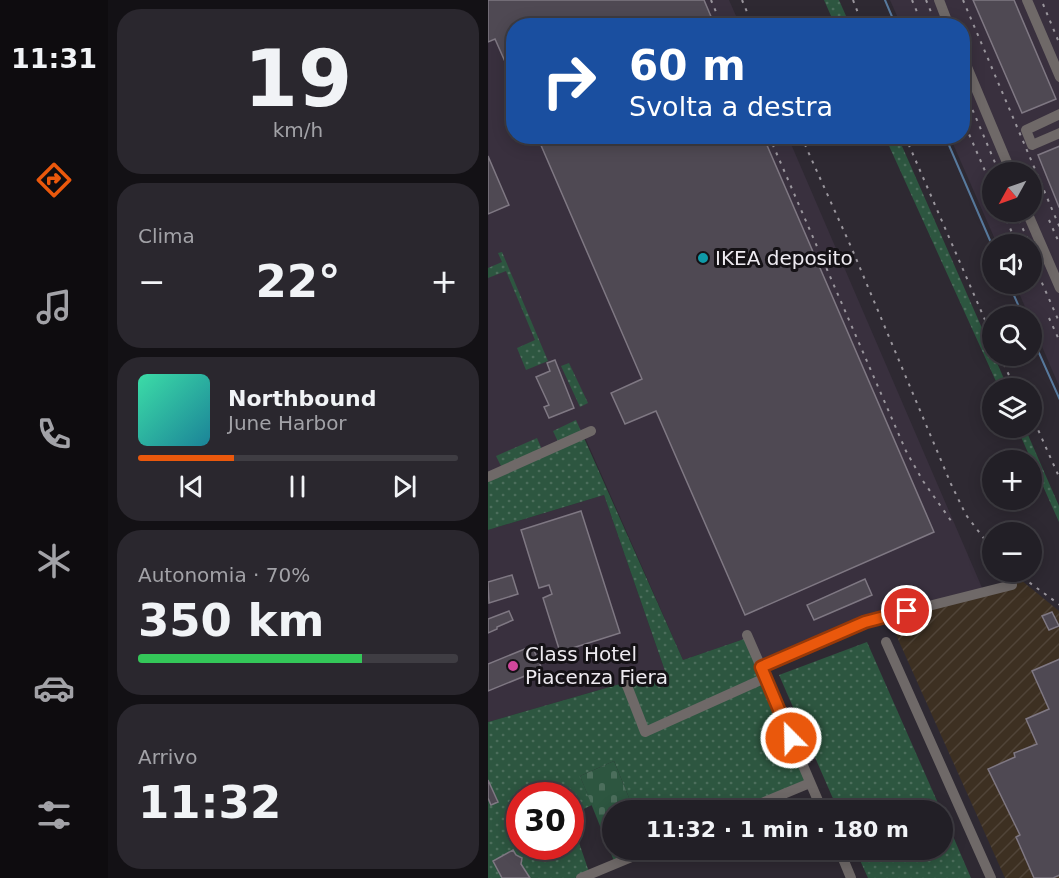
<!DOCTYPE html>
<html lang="it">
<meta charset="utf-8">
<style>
body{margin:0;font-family:"DejaVu Sans",sans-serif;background:#2a272e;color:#f1f3f6;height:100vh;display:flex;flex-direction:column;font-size:22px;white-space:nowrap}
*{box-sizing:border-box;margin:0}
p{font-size:20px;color:#a2a2a7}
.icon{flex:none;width:33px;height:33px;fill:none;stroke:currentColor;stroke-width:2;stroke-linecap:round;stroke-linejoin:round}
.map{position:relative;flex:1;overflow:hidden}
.drawer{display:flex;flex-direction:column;gap:9px;padding:9px;background:#131115;width:380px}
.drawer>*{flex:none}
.top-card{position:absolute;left:18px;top:18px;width:464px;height:126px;border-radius:24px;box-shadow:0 3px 15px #0003,0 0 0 2px #3f3d43;background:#1a4fa0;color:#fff;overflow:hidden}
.needle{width:39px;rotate:230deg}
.buttons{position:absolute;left:494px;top:162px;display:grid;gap:12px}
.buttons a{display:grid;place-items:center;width:60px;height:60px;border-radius:50%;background:#221f26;box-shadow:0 3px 15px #0003,0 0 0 2px #3f3d43;font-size:30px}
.speed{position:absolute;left:18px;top:782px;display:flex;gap:12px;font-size:30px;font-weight:700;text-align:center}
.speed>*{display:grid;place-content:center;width:78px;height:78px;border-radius:50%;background:#221f26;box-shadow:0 3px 15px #0003,0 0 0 2px #3f3d43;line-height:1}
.speed .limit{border:9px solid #d22;background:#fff;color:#111}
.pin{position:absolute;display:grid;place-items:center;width:51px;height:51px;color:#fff;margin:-26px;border:3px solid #fff;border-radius:50%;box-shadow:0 2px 6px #0007}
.me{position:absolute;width:66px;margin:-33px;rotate:337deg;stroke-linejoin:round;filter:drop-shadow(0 0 4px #0008)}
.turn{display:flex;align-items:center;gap:21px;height:126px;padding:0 24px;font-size:27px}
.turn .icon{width:78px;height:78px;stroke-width:2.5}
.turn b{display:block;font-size:42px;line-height:51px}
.big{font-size:45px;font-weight:700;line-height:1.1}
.drawer .tile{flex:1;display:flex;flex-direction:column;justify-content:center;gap:9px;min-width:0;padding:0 21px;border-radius:24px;background:#2a272e}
.drawer .dial{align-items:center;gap:0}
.dial b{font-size:78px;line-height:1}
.song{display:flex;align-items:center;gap:18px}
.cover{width:72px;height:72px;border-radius:9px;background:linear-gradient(135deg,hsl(160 70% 55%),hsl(190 70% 35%))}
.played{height:6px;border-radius:3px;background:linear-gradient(90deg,#ea580c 30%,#3f3d43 30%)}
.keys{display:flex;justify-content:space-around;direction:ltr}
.heat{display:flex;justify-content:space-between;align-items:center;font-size:33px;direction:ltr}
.charge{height:9px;border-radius:4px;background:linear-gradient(90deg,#34c759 70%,#3f3d43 0)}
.trip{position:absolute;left:114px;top:800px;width:351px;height:60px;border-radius:30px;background:#221f26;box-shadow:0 3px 15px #0003,0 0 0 2px #3f3d43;font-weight:700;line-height:60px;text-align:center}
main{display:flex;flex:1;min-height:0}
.tabs{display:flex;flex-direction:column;width:108px;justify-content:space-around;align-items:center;background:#0e0c0f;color:#a2a2a7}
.tabs .icon{width:42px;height:42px}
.tabs .current{color:#ea580c}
.tabs b{font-size:27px;color:#f1f3f6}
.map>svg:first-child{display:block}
.built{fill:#39303e;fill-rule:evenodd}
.industrial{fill:url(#industrial-furrows)}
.grass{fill:url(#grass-dots)}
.cemetery{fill:url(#cemetery-stones)}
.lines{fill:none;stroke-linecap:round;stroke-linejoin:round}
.stream{stroke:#587a9e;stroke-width:2}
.building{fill:#4f4953;stroke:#7f7883;stroke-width:1.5}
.minor{stroke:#6f6968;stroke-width:10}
.rail{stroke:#9a969d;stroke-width:2;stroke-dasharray:3 6;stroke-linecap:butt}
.route-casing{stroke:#983908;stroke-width:15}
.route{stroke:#ea580c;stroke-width:10}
.culture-dot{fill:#0f9aa8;stroke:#151216;stroke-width:2}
.hotel-dot{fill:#d1479c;stroke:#151216;stroke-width:2}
.labels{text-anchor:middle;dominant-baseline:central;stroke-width:6;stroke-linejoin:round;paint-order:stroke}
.poi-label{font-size:20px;fill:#edeaf0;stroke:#151216;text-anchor:start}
</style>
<main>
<nav class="tabs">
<b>11:31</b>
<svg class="icon current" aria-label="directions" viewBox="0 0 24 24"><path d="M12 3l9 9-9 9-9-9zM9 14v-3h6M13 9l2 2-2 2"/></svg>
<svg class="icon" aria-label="music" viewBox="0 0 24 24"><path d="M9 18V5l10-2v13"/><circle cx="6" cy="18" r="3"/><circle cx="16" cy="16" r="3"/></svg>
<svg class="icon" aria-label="phone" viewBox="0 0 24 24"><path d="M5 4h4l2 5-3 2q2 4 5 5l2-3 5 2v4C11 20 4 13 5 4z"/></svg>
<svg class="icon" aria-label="climate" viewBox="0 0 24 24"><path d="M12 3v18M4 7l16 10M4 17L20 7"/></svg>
<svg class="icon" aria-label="car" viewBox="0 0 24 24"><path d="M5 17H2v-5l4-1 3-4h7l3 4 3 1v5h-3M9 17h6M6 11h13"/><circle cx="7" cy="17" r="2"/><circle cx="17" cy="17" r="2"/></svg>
<svg class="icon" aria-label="filters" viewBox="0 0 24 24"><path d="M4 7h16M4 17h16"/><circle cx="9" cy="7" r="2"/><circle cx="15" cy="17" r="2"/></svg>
</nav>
<section class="drawer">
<div class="tile dial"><b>19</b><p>km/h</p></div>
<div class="tile"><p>Clima</p>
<div class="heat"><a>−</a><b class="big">22°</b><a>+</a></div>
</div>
<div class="tile">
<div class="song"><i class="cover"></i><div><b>Northbound</b><p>June Harbor</p></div></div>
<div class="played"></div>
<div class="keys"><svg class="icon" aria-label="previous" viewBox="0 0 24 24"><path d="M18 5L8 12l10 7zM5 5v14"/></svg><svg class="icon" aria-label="pause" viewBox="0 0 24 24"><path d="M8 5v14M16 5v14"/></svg><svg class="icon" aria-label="next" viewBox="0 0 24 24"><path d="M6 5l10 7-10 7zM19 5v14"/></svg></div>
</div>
<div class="tile"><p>Autonomia · 70%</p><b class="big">350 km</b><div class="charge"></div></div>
<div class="tile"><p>Arrivo</p><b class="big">11:32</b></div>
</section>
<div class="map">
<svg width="572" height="878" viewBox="0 0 572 878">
<defs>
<pattern id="industrial-furrows" width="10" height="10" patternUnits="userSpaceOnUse" patternTransform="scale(1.5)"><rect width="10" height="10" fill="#3d3022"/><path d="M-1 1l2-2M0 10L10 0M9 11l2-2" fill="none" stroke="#504438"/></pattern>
<pattern id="grass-dots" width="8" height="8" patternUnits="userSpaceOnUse" patternTransform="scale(1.5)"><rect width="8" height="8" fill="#2d5640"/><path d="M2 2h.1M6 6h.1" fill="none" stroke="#4c6e5c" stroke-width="1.8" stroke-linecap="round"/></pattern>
<pattern id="cemetery-stones" width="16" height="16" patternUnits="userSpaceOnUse" patternTransform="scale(1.5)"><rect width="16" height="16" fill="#2d5640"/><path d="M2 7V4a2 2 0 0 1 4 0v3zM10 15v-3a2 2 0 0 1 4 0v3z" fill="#4c6e5c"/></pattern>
</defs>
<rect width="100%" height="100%" fill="#2e2932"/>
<!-- built -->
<path class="built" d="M0,0H241L252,25L26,26V136L300,137L495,590L401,619L272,667L256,639L195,660L96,435L0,476Z
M402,0H571V386L543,321V316H541L527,284H543V244H509L462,137L474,136V26L413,25ZM504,172H543V212H504Z
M116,495L177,671L0,722V530Z"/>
<!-- industrial -->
<path class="industrial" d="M533,580L571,611V878H517L401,619Z"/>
<!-- grass -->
<path class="grass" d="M336,0H351L362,25H347Z
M397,137H410L504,351V356H506L520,388H511Z
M14,252L60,361L38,370L29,348L47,340L18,271L0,278V268L14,262L10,253Z
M81,363L100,403L92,407L73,366Z
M88,420L195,660L256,639L322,780L250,810H146L126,761L92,776L104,805L83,815L82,795H32V846H82L83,819L101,872L87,878H0V722L177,671L116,495L0,530V477L15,470L8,456L49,438L55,452L71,444L65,431Z
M529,428H537L571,506V522Z
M379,642L453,810H350L291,675Z
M455,813L483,878H380L367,849H454Z"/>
<!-- cemetery -->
<path class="cemetery" d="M126,761L146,810H124V849H156L126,861L92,776Z"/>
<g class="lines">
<!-- stream -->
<path class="stream" d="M397,0L408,26
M457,136L504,245
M521,284L535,316
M543,335L572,400"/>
</g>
<!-- building -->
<path class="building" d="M0,0H216L227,26H26V82L7,39L0,42Z
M485,0H526L568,99L534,113Z
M49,136H275L446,532L257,615L168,411L137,424L123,393L154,379Z
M572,146V207H571L550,155Z
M0,156L21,205L0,214Z
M67,360L86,408L61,418L56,407L61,405L48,377L62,371L59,363Z
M93,511L132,633L72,652L55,598L64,594L61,585L51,588L33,530Z
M24,575L30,594L1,603L0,582Z
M377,579L384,595L326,620L319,605Z
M21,611L25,620L9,627V629L0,633V619Z
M564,612L571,626L561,630L554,616Z
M44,646L54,669L0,691V664Z
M572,659V875L565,878H546L528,837L532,835L500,769L527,757L526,753L549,744L538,719L561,709L544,671Z
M0,780L10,802L3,805L0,798Z
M25,850L28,855L34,858L33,864L42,878H14L5,861Z"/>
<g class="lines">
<!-- minor -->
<path class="minor" d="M451,0L461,26
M539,0L572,77
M474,55L523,172
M572,114L538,130L544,145L572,133
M539,212L572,288
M0,477L103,431
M259,635L273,667
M398,642L503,878
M138,683L157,732L277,678
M257,810L322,783
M334,810L273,667L377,622L524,585
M351,849L363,878
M93,878L163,849"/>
<!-- rail -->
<path class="rail" d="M223,0L234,26
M254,0L265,26
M365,0L375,26
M424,0L435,26
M438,0L449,26
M475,0L572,228
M555,4L572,45
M474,85L511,172
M474,118L504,187
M281,136L418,451L435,481L466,525
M313,136L364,249L463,484L478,515L504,549
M417,136L504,336
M515,212L529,244
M527,212L542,244
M561,220L572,245
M543,258L572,324
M561,318L572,342
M512,356L527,388
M543,414L572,479
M527,572L572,605"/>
</g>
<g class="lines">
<defs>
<path id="route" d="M303,738L273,667L377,622L419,611"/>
</defs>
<!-- route casing -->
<use href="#route" class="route-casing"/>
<!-- route -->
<use href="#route" class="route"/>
</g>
<!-- markers -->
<circle class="culture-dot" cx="215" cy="258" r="6"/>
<circle class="hotel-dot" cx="25" cy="666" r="6"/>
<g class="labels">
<!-- poi labels -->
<g class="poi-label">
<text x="227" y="258">IKEA deposito</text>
<text x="37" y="654">Class Hotel<tspan x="37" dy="23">Piacenza Fiera</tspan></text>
</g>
</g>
</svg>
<div class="buttons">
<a><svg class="needle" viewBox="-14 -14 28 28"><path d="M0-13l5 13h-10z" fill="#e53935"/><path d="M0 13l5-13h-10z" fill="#a2a2a7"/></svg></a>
<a><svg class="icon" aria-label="sound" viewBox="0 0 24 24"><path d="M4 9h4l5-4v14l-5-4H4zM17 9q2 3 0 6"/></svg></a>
<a><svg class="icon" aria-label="search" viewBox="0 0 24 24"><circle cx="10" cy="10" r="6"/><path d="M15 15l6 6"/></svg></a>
<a><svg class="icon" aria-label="layers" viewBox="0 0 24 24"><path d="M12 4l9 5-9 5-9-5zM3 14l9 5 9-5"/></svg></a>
<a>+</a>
<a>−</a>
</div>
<div class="speed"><div class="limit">30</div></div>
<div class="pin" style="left:419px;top:611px;background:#d93025"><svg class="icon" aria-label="arrive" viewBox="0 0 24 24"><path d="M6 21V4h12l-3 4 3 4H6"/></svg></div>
<svg class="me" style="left:303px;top:738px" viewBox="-20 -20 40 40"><circle r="17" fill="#ea580c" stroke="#fff" stroke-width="3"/><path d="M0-11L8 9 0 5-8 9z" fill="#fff"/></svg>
<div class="trip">11:32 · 1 min · 180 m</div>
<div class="top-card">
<div class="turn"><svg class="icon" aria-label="right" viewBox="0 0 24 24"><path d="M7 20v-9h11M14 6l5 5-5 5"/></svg><div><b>60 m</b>Svolta a destra</div></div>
</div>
</div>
</main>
